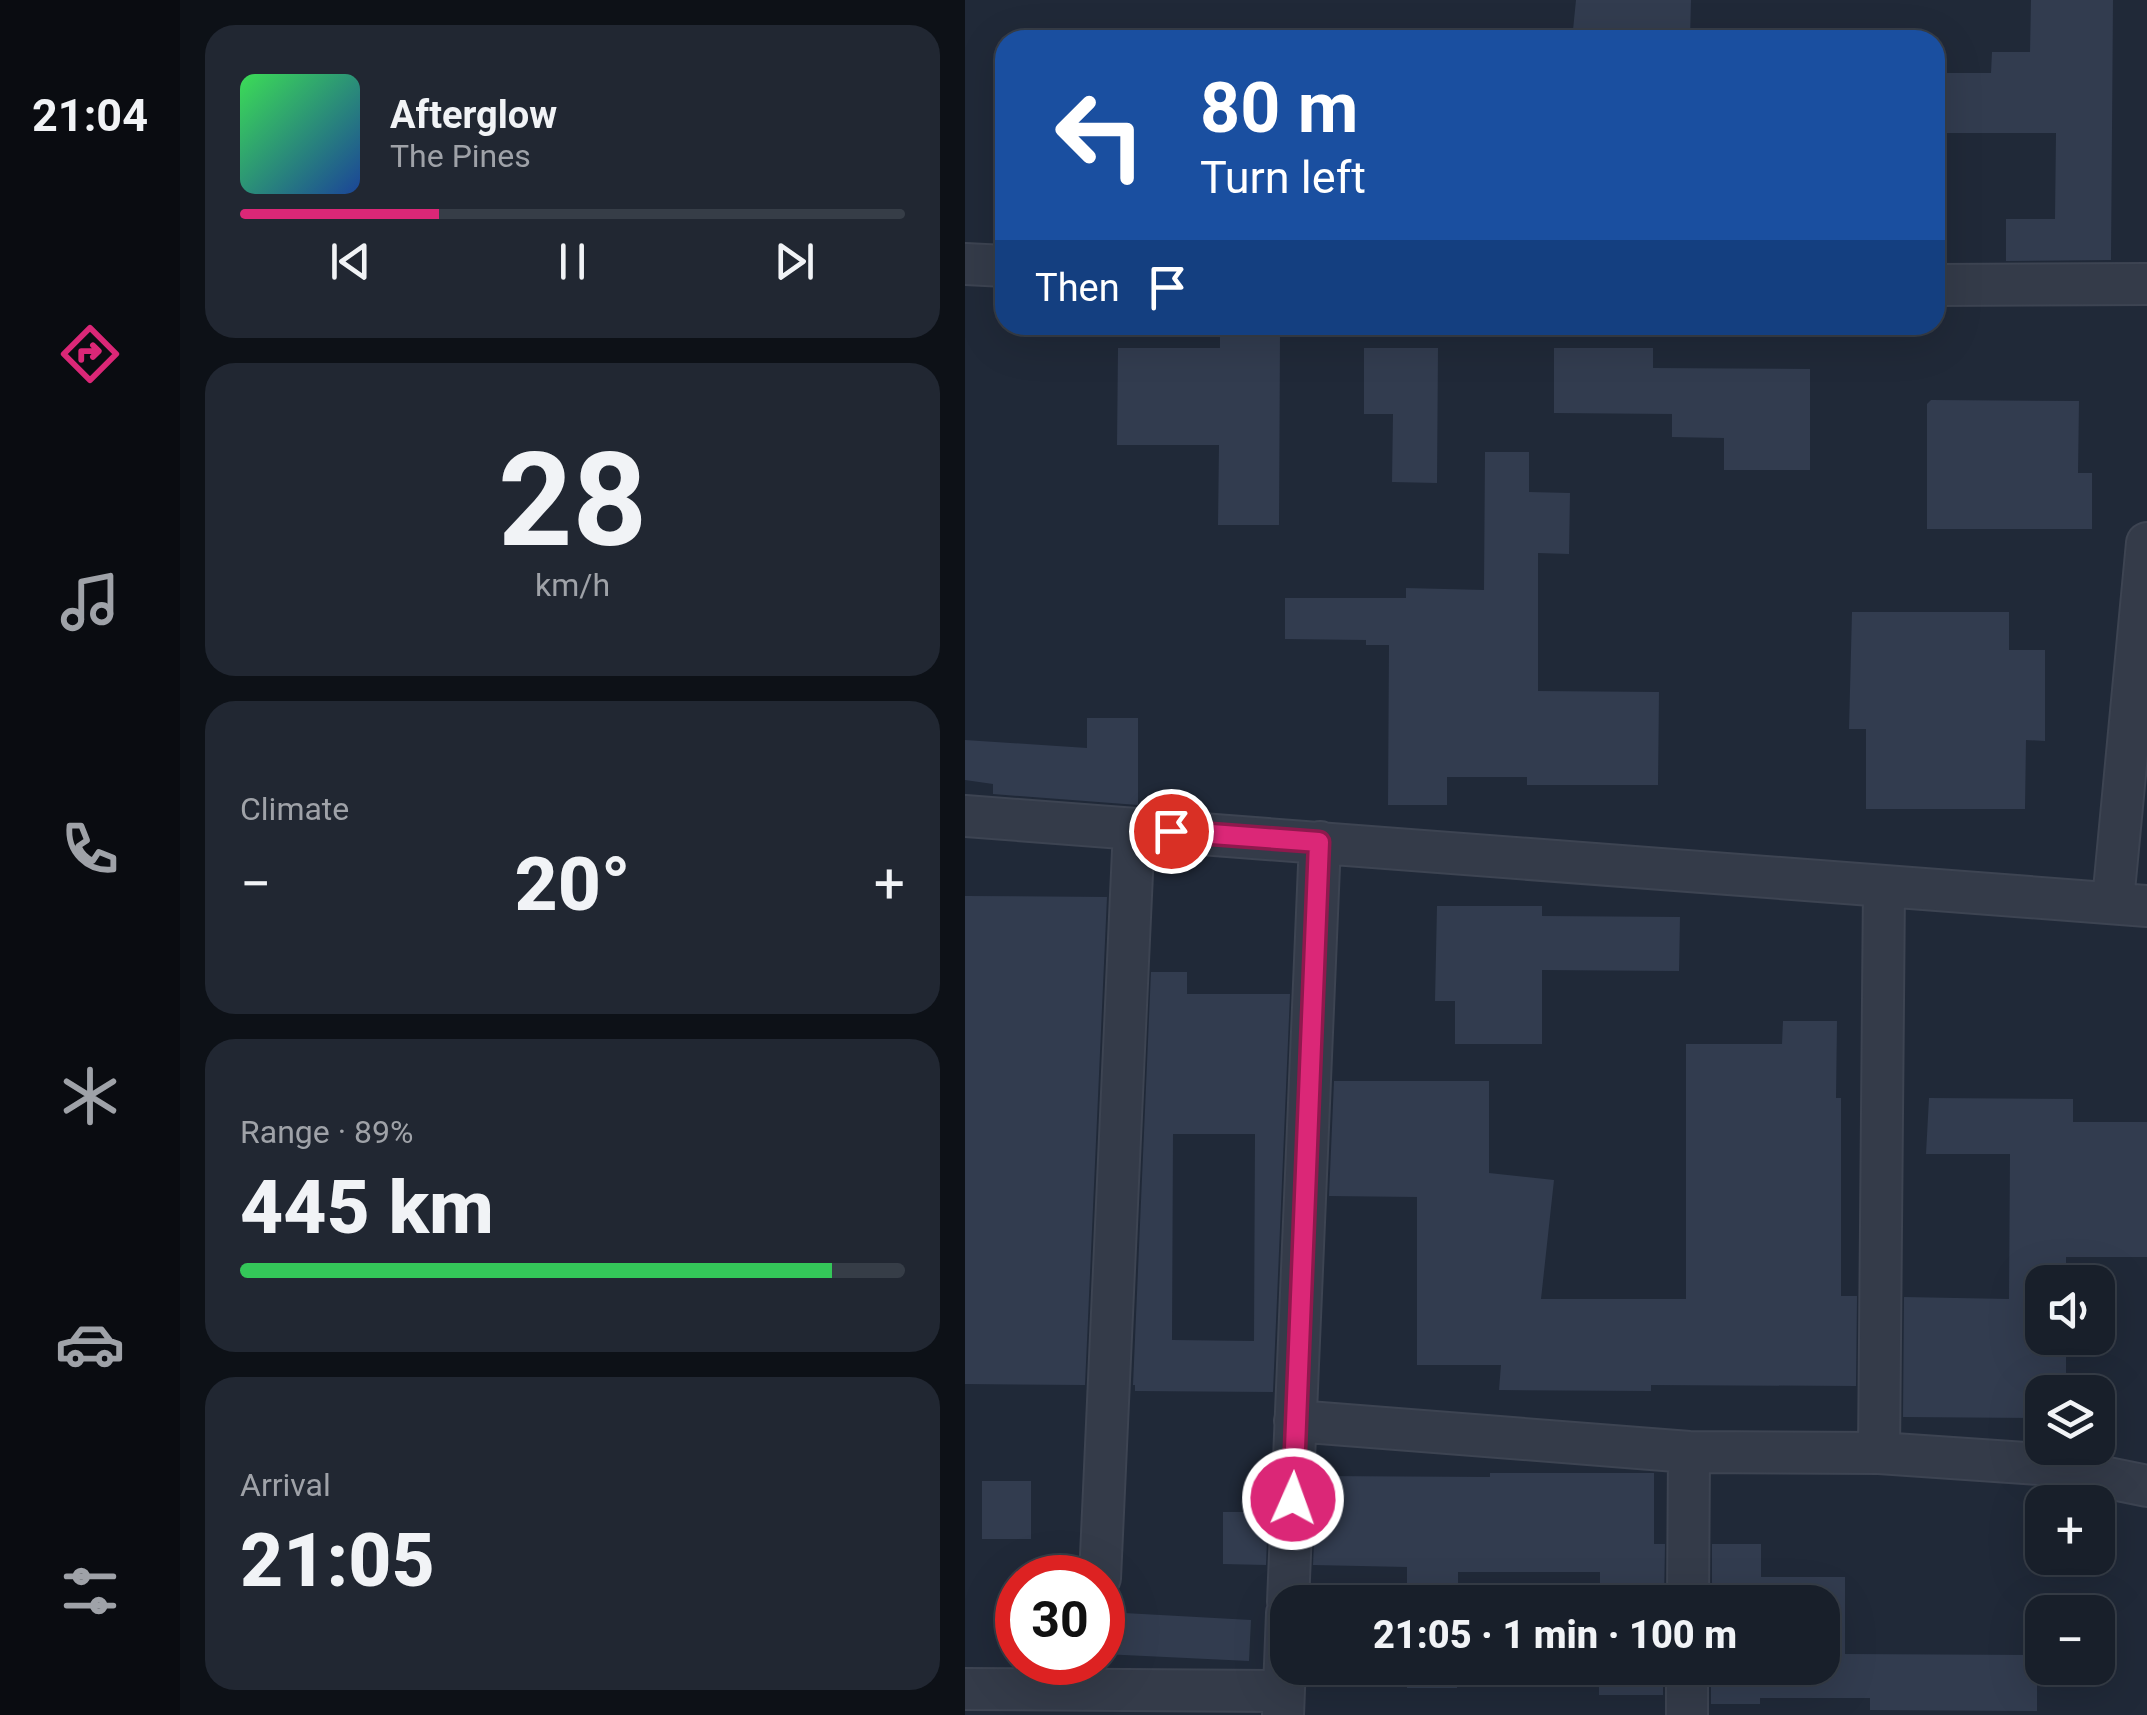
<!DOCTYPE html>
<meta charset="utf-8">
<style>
body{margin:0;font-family:Roboto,sans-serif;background:#212732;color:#f1f3f6;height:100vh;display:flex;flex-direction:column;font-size:38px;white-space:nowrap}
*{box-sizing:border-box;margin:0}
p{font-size:32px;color:#9fa2a8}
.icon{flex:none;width:55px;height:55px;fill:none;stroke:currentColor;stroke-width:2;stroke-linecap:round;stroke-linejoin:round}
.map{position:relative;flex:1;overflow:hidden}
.panel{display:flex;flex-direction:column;gap:25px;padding:25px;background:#0d1117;width:785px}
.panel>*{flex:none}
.guide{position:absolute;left:30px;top:30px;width:950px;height:305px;border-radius:30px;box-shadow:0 10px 40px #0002,0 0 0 2px #363d47;background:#1a4fa0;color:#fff;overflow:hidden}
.controls{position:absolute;left:1060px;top:1265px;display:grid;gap:20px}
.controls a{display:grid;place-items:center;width:90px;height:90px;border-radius:20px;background:#181f2a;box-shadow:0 10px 40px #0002,0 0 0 2px #363d47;font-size:50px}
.speed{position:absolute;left:30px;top:1555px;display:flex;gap:20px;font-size:50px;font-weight:700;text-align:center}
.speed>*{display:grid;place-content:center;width:130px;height:130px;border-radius:50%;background:#181f2a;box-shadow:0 10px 40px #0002,0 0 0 2px #363d47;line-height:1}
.speed .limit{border:15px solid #d22;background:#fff;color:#111}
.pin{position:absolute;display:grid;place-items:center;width:85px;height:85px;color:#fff;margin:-42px;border:5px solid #fff;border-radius:50%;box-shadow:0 2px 10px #0007}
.me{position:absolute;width:110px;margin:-55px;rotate:2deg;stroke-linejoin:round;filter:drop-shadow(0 0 8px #0008)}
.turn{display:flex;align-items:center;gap:35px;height:210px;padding:0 40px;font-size:45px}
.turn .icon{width:130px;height:130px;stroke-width:2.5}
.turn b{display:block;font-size:70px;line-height:85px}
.then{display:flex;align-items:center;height:95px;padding:0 40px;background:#0003;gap:20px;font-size:38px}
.big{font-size:75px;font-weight:800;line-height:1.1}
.panel .tile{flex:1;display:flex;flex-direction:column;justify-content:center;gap:15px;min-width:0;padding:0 35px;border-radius:30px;background:#212732}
.panel .dial{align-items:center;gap:0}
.dial b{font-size:130px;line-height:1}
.song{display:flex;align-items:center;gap:30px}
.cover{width:120px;height:120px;border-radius:15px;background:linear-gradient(135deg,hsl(130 70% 55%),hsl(220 70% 35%))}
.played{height:10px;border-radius:5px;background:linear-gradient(90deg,#db2777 30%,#363d47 30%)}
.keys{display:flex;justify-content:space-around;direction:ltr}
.heat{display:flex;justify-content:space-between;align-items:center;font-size:55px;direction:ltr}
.charge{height:15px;border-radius:8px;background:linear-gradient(90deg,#34c759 89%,#363d47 0)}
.trip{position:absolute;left:305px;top:1585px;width:570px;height:100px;border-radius:30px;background:#181f2a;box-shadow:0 10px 40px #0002,0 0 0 2px #363d47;font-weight:800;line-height:100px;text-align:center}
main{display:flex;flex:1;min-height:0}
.dock{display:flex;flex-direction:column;width:180px;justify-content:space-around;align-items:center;background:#0a0c11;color:#9fa2a8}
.dock .icon{width:70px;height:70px}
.dock .on{color:#db2777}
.dock b{font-size:45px;color:#f1f3f6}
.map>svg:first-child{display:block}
.building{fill:#323c4f;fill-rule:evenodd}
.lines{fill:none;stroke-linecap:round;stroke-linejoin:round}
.minor-casing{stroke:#3d4452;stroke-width:44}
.minor{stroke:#343b49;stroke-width:40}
.route-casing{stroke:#8e194d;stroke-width:25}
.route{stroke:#db2777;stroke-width:18}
</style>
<main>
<nav class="dock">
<b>21:04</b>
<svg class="icon on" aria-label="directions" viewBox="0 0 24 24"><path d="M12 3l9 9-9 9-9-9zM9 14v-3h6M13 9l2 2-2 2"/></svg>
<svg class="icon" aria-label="music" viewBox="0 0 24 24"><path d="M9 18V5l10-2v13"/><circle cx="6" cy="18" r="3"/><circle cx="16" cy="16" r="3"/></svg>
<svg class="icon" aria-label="phone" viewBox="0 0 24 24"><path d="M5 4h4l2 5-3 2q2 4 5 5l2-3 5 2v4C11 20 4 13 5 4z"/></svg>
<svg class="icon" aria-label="climate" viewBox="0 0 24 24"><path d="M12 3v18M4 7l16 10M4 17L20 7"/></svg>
<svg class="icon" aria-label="car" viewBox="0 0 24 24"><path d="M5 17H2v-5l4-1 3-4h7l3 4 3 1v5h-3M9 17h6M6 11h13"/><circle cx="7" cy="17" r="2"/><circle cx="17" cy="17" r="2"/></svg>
<svg class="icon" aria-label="filters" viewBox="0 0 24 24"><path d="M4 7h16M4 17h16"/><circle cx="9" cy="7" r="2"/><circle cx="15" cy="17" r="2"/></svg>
</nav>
<section class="panel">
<div class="tile">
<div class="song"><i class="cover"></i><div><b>Afterglow</b><p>The Pines</p></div></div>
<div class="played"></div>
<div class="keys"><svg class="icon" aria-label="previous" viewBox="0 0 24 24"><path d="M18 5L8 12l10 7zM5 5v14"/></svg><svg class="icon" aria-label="pause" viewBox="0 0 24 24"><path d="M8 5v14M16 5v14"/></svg><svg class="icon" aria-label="next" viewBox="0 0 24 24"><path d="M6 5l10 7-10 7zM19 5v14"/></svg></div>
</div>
<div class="tile dial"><b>28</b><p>km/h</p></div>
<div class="tile"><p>Climate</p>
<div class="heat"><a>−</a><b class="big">20°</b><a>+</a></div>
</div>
<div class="tile"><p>Range · 89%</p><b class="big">445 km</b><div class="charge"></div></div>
<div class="tile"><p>Arrival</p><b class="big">21:05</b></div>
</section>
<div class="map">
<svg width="1182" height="1715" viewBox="0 0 1182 1715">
<rect width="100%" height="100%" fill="#202938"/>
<!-- building -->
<path class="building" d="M611,0H726L725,40H607Z
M1066,0H1148L1146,260L1041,261V219H1090L1091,133H972V73H1026L1027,52H1065Z
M255,334H315L314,525H253L254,445H152L153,348H255Z
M399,348H473L472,483L427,482L428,414H399Z
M589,348H688V368L845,369V470H759V438L707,437V414L589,413Z
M966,400L1114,401L1113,473H1127V529H962V404Z
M520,452H564V492L605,493L604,554L573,553V691L694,692L693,785H562V777H482V805H423L424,645H401V640L320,639V598H441V588L519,590Z
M887,612H1044V650H1080V741L1061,740L1060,809H901V729H884Z
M122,718H173V805L28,794V784L0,780V740L122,748Z
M0,896L142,897L120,1385L0,1384Z
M472,906H577V916L715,917L714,971L577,970V1044H490V1001H470Z
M186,972H222V994H325L308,1392L170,1391V1385H168ZM208,1134H290L289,1341L207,1340Z
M818,1021H872L871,1098H876V1296H892L891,1386L686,1385V1391L534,1390L536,1365H452V1197L364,1196L369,1081H524V1173L589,1180L576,1299H721V1044H817Z
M964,1098L1108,1099V1122H1182V1257H1101V1282H1078V1338H1101V1392H1078V1418L938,1417L939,1297L1044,1299L1045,1154H961Z
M525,1473H689V1544H700L699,1602H635V1572H493V1602H442V1567L348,1565L352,1476L525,1477Z
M17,1481H66V1539H17Z
M258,1512H303L301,1565L258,1564Z
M747,1544H796V1577H880V1654L1072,1655V1711L905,1710V1698H795V1704H746V1668H858V1602H747Z
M141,1612L286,1620L284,1661L138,1654Z
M442,1668H492V1688H442Z
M634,1668H698V1695H634Z"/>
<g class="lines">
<defs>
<path id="minor" d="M0,264L40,266
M970,285L1182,284
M0,816L1182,906
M1148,901L1182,543
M330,1421L724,1452L914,1453L1074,1464L1182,1486
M914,1453L919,887
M135,1578L169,829
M323,1602L355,842
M723,1602L724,1452
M0,1689L318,1691
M318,1715L322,1613
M722,1715V1668"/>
</defs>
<!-- minor casing -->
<use href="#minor" class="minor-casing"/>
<!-- minor -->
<use href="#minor" class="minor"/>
</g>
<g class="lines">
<defs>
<path id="route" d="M206,831L354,842L328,1499"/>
</defs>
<!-- route casing -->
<use href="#route" class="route-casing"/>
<!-- route -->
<use href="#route" class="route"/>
</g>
</svg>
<div class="controls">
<a><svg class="icon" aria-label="sound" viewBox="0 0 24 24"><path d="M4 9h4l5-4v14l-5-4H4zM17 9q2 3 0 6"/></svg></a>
<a><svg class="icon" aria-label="layers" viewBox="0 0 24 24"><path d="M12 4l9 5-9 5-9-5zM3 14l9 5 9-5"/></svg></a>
<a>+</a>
<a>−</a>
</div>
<div class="speed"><div class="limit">30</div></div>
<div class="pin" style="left:206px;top:831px;background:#d93025"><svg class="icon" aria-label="arrive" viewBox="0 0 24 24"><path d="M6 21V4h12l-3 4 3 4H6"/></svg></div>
<svg class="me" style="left:328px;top:1499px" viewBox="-20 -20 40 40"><circle r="17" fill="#db2777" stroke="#fff" stroke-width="3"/><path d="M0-11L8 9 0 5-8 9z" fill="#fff"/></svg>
<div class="trip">21:05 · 1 min · 100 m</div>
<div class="guide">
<div class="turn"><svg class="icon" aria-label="left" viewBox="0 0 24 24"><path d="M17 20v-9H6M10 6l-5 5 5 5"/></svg><div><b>80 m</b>Turn left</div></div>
<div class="then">Then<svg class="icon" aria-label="arrive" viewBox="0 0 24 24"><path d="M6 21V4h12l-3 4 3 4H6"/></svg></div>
</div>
</div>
</main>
